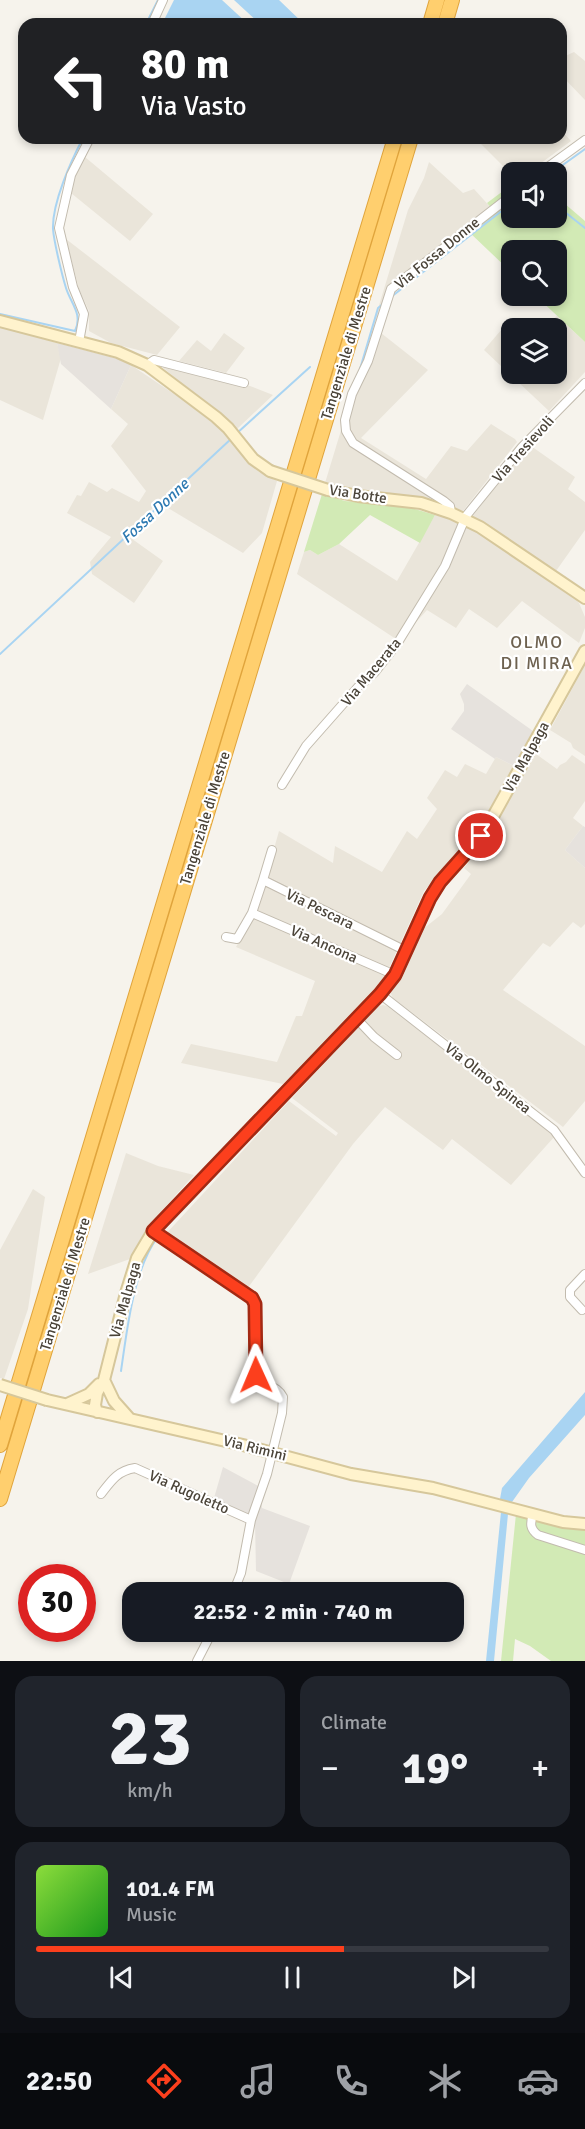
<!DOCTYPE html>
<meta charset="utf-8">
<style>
body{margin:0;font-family:Signika,sans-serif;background:#20242c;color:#f1f3f6;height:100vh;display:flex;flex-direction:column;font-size:22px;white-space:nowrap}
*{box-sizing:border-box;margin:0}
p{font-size:20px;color:#9ea1a6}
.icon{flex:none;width:33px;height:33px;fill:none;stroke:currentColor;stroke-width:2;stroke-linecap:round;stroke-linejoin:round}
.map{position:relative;height:1661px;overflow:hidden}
.side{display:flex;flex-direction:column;gap:15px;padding:15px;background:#0d0f14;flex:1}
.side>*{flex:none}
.banner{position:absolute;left:18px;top:18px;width:549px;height:126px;border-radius:18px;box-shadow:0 3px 9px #0003;background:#202124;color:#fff;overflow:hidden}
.controls{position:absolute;left:501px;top:162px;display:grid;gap:12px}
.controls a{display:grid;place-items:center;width:66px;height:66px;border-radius:12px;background:#171b24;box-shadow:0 3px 9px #0003;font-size:30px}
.speed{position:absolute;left:18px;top:1564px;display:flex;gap:12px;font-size:30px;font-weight:700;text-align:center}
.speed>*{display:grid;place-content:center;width:78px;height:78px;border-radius:50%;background:#171b24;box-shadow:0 3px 9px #0003;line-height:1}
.speed .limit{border:9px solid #d22;background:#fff;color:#111}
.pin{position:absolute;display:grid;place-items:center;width:51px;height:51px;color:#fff;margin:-26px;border:3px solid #fff;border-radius:50%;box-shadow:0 2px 6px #0007}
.me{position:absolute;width:66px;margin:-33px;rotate:359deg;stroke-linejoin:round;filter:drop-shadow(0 0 4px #0008)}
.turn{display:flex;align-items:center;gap:21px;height:126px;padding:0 24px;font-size:27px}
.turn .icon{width:78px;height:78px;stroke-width:2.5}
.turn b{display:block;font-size:42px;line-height:51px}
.big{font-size:45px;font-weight:800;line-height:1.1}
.side .card{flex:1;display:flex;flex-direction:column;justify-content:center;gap:9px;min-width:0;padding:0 21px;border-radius:18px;background:#20242c}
.side .dial{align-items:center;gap:0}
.dial b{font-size:78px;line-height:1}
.song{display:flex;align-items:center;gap:18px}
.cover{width:72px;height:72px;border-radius:9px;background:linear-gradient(135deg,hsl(90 70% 55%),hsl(120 70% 35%))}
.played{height:6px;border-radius:3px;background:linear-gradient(90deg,#fc3f1d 60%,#363941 60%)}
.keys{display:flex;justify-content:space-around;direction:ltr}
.heat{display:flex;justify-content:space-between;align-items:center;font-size:33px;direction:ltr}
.side .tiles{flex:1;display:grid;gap:15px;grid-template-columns:1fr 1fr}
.card:last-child{grid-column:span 2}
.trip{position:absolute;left:122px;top:1582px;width:342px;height:60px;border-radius:18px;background:#171b24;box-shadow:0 3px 9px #0003;font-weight:800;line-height:60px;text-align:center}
.dock{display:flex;height:96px;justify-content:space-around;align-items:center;background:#090b0e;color:#9ea1a6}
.dock .icon{width:42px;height:42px}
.dock .current{color:#fc3f1d}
.dock b{font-size:27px;color:#f1f3f6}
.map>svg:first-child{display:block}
.residential{fill:#eae5da}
.industrial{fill:#e6e2dd}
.green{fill:#d2eab5}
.water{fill:#a9d4f2}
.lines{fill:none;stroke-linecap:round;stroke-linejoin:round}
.stream{stroke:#a9d4f2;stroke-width:2}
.street-casing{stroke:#c2bbae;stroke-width:10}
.secondary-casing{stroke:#d6c79b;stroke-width:14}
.highway-casing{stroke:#e0a43c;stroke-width:16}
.street{stroke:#fff;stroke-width:8}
.secondary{stroke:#fff3cd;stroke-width:10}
.highway{stroke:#ffcf6e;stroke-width:14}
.secondary-bridge-casing{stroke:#d6c79b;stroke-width:14;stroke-linecap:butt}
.secondary-bridge{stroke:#fff3cd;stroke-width:10}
.route-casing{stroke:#a42913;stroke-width:15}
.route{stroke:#fc3f1d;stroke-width:10}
.labels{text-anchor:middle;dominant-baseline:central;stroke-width:4.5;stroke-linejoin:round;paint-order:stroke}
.street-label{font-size:15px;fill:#4b4439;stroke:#fff}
.water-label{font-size:16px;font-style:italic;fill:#2e7ab2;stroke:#fff}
.quarter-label{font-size:18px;letter-spacing:1.5px;fill:#6e6250;stroke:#fff}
</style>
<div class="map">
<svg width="585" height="1661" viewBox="0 0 585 1661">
<rect width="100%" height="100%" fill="#f6f3ec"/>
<!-- residential -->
<path class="residential" d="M574,52L585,61V100L561,75V58Z
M561,130L571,141L529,172H512L511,174L475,138H561Z
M85,157L153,214L130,241L71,193L74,179Z
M429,162L463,193L474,189L493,210L394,288L381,333L428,370L361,438L426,479L451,446L467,451L491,424L515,439L517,442L463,511L410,496L348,490L325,483L408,210L424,178Z
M66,239L180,327L157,355L111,343L89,331V311L79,289Z
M557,316L585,342V372L549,411L484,350L508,322L514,328H512V374H556V328H543Z
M0,327L57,343L61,358L43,420L0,400Z
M224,333L245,348L226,373L179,361L197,340L211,351Z
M131,365L211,419L227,433L251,465L259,472L277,481L262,533L243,553L158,502L128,536L163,561L134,603L92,574L90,562L111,537L67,513L77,495L81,496L89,482L107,492L112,488L139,502L146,491L111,446L128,424L111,409Z
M161,366L250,386L273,395L237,429Z
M531,446L575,477L568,489L585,502V530L556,571L472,517L499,482Z
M435,515L462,522L574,596L579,603L585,617V628L579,643L522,601L497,628L469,609L456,628L427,610L399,641L297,574L304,552L310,550L318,555L339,544L397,581Z
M585,665V756L573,748L571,743L550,730Z
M536,754L557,769L560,765L566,762L572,755L585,764V801L573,818L583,826L565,850L585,868V924L581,928L573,922L550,947L543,943L503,990L585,1046V1101L563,1127L393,998L390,992L402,978L423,929L442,914L471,874L464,868L494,831L492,829Z
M496,757L514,766L477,831L424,891L388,970L376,990L353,1016L283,1084L181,1063L191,1044L277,1062L296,1016H302L315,981L236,947L257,909L279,831L333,863L335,846L382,872L407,831L417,839L437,809L427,798L445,770L457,777L465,764L486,774Z
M383,1005L387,1006L555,1136L511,1185L452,1139L443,1150L385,1107L353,1144L247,1289L163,1237L289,1101L336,1136L338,1133L292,1098L377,1007Z
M126,1153L158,1166L194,1175L147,1227L130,1259L88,1274Z
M33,1189L45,1197L28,1309L4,1379L0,1378V1250Z"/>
<!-- industrial -->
<path class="industrial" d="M57,343L126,361L131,365L111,409L61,364Z
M467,684L533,731L514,766L496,757L495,759L451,729L464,711V704L460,694Z
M583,826L585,827V868L565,850Z
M223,1467L260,1487L262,1508L310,1526L289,1584L256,1571L255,1522L214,1498Z"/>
<!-- green -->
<path class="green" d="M511,185L512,218H556L557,197L585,221V342L536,296H556V250H512L511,272L468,231L493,210L487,203Z
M322,494L345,501L408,507L435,515L420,543L370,515L339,544L318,555L310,550L304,552Z
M516,1514L585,1528V1661H551L530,1646L515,1639L513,1661H501Z"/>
<!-- water -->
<path class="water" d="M174,0H222L248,24H162Z
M234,0H279L304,24H260Z
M585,1392V1415L529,1478L512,1502L500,1499L502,1488Z
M501,1512L508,1514L494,1661H486Z"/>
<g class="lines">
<!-- stream -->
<path class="stream" d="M146,24L158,0
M553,172L585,149
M556,205L585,228
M391,297L512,203
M0,314L75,331C83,314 71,304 66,288C62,275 54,242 53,229C52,203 71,161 83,138
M360,369L378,308L384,303
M236,434L310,367
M0,654L232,438
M160,1233L238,1150
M121,1371C127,1331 133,1271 157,1238"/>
<defs>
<path id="street" d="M152,24L163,0
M541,172L585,140
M79,342L84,314L73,287L59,228L71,175L90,138
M147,365L154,360L244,383
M451,513L450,506L444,501L353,443L346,431L345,420L352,394L368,361L391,289L512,195
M282,785L306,746L358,687L375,672L397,644L445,566L466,516L522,447L585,383
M272,850L263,880L406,951
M252,913L263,880
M226,937L237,939L252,913L395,975
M380,994L554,1130L585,1173
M356,1018L374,1037L397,1055
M153,1231L252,1298L255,1304L256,1375C262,1385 277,1385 283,1397L282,1413L267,1474L251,1520L241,1573L233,1593
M582,1310L570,1297V1290L585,1274
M101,1494C111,1481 117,1471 135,1468L251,1520
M533,1514C530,1524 530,1529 538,1535L585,1550
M197,1661L212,1632"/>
<path id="secondary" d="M0,321L118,352L147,365L216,417L228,428L253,459L270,471
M328,490L358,496L421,503L451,513L480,527L585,598
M104,1380L114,1401L130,1419
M47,1400L243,1445L351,1474L433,1488L563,1522L585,1524
M67,1404L89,1394L99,1384
M97,1412L95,1405L97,1393L104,1380L126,1293L137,1258L153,1231L380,994L395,975L430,898L440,882L479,840L486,829L585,651"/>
<path id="highway" d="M430,24L437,0
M445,24L452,0
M0,1445L395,138
M0,1499L411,138"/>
</defs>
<!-- street casing -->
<use href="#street" class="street-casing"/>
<!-- secondary casing -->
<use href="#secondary" class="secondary-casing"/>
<!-- highway casing -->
<use href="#highway" class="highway-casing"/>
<!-- street -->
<use href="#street" class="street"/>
<!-- secondary -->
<use href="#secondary" class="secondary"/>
<!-- highway -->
<use href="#highway" class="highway"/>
<defs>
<path id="secondary-bridge" d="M270,471L328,490
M0,1385L47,1400"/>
</defs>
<!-- secondary-bridge casing -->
<use href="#secondary-bridge" class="secondary-bridge-casing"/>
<!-- secondary-bridge -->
<use href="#secondary-bridge" class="secondary-bridge"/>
</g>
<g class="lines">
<defs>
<path id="route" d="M256,1375L255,1304L252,1298L153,1231L380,994L395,975L430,898L440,882L481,836"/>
</defs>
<!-- route casing -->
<use href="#route" class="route-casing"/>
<!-- route -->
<use href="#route" class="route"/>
</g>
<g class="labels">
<!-- street labels -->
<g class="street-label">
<text transform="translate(437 253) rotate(-39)">Via Fossa Donne</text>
<text transform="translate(346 353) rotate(-73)">Tangenziale di Mestre</text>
<text transform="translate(523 449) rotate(-48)">Via Tresievoli</text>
<text transform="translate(358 494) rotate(9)">Via Botte</text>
<text transform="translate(371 672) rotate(-50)">Via Macerata</text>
<text transform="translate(526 757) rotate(-61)">Via Malpaga</text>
<text transform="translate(205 818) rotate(-73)">Tangenziale di Mestre</text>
<text transform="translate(320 909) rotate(26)">Via Pescara</text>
<text transform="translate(324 944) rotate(24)">Via Ancona</text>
<text transform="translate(488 1078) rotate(38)">Via Olmo Spinea</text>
<text transform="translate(65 1284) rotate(-73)">Tangenziale di Mestre</text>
<text transform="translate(125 1300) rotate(-74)">Via Malpaga</text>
<text transform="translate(255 1448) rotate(14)">Via Rimini</text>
<text transform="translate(189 1492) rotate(24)">Via Rugoletto</text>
</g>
<!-- water labels -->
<g class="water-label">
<text transform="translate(155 511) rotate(-43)">Fossa Donne</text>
</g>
<!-- quarter labels -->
<g class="quarter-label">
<text x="537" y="642">OLMO<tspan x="537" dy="21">DI MIRA</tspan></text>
</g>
</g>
</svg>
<div class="controls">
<a><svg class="icon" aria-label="sound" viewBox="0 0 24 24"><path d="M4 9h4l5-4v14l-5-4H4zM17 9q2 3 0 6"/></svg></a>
<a><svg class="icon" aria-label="search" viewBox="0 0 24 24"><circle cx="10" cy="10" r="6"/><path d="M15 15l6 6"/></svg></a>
<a><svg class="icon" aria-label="layers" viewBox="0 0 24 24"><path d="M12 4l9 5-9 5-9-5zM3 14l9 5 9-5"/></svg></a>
</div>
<div class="speed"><div class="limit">30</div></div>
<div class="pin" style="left:481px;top:836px;background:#d93025"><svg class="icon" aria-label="arrive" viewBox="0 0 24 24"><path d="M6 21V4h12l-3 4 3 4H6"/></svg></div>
<svg class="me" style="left:256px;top:1375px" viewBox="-20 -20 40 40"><path d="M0-17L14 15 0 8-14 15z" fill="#fc3f1d" stroke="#fff" stroke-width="4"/></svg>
<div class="trip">22:52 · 2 min · 740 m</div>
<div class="banner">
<div class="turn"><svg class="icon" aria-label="left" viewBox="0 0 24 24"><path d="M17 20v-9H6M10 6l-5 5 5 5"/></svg><div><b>80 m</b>Via Vasto</div></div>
</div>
</div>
<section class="side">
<div class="tiles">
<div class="card dial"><b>23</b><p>km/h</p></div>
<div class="card"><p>Climate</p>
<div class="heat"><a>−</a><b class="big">19°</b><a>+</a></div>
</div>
<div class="card">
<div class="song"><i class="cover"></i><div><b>101.4 FM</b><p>Music</p></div></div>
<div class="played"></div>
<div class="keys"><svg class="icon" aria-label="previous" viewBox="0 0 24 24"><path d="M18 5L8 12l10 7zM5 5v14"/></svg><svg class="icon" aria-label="pause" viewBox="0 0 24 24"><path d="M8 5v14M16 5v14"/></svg><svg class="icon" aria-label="next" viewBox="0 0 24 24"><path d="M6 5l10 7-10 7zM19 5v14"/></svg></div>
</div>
</div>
</section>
<nav class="dock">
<b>22:50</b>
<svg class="icon current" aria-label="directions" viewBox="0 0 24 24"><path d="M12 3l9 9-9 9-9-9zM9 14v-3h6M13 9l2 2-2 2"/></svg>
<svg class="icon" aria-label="music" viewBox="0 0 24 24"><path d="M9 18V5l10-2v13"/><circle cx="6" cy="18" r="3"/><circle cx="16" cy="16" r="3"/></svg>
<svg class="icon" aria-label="phone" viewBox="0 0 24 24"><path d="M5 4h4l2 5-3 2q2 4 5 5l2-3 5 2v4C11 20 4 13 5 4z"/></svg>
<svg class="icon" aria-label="climate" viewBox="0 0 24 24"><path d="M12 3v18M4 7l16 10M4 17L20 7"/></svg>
<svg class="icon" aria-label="car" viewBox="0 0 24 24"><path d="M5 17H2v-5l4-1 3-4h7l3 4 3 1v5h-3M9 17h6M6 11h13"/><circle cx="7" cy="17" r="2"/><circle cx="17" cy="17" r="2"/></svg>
</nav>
